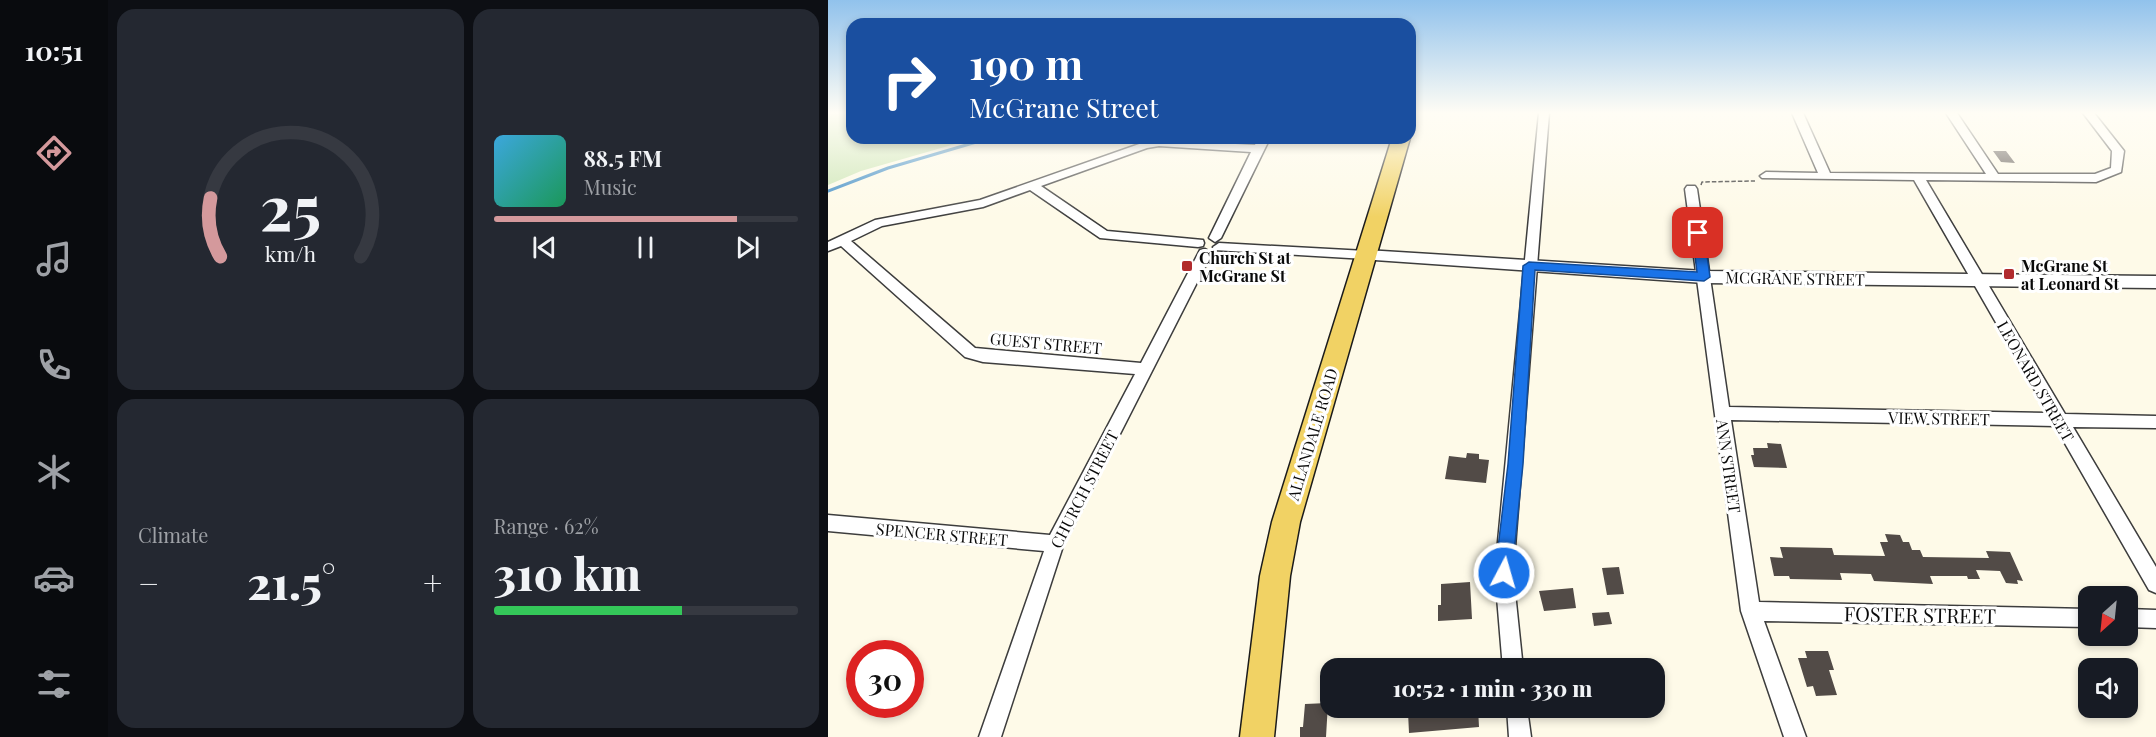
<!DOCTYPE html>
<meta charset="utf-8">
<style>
body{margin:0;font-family:"Playfair Display",serif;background:#242831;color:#f1f3f6;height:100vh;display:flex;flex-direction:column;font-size:22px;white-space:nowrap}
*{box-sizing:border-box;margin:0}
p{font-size:20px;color:#9ea1a6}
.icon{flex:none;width:33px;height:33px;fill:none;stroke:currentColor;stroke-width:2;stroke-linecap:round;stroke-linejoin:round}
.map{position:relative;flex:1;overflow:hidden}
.panel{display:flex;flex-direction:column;gap:9px;padding:9px;background:#0d0f14;width:720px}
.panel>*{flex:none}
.top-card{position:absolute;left:18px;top:18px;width:570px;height:126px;border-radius:18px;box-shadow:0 3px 9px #0003;background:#1a4fa0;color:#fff;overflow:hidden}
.needle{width:39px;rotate:207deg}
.buttons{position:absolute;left:1250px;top:586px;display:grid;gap:12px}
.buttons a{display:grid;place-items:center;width:60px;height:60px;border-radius:12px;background:#171b24;box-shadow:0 3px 9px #0003;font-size:30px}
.speed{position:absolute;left:18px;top:640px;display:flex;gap:12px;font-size:30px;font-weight:700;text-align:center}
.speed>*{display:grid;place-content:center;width:78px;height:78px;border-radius:50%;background:#171b24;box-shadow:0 3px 9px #0003;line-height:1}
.speed .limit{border:9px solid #d22;background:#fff;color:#111}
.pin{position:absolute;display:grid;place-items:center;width:51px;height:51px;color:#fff;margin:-26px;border-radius:12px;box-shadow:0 3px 9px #0006}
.me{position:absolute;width:66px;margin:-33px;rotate:6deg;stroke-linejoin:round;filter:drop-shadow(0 0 4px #0008)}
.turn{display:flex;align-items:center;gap:21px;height:126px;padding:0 24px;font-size:27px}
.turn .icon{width:78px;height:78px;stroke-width:2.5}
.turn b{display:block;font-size:42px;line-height:51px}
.big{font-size:45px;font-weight:800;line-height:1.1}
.panel .tile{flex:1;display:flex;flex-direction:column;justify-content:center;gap:9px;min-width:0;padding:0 21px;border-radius:18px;background:#242831}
.panel .dial{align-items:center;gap:0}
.dial svg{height:156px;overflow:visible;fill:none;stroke:#363941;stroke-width:7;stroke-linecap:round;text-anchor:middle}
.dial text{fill:#f1f3f6;stroke:none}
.song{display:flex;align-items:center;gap:18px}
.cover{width:72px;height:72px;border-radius:9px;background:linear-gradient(135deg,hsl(200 70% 55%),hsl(150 70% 35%))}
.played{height:6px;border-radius:3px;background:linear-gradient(90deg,#d4999c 80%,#363941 80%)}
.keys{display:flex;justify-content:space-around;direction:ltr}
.heat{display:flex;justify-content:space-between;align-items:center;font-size:33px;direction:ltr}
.charge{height:9px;border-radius:4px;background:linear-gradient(90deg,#34c759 62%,#363941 0)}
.panel .tiles{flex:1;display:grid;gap:9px;grid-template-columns:repeat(2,1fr)}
.trip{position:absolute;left:492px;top:658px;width:345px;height:60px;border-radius:18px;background:#171b24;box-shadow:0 3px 9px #0003;font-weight:800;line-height:60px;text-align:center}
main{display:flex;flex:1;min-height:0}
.dock{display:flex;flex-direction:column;width:108px;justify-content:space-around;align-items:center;background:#090b0e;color:#9ea1a6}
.dock .icon{width:42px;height:42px}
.dock .selected{color:#d4999c}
.dock b{font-size:27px;color:#f1f3f6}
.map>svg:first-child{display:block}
.green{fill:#cce5b4}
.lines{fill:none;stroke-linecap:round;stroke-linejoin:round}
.stream{stroke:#3b8ac5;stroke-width:3}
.building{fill:#524b47}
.minor-casing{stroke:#3d3d3d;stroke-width:3}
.tertiary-casing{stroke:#3d3d3d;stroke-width:3}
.primary-casing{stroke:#1b1b1b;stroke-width:3}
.path{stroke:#2c2c2c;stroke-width:1.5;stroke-dasharray:4.5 2;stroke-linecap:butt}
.minor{fill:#fff;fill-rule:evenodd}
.tertiary{fill:#fff;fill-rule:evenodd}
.primary{fill:#f1d264;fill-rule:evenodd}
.route{fill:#1a73e8;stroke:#114b97;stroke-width:1.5}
.poi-dot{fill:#b12b2e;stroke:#fff;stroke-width:2}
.labels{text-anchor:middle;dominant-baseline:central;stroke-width:6;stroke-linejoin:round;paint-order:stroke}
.poi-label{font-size:16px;font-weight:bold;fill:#0a0a0a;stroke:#fff;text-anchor:start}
.street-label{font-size:16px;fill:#0a0a0a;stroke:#fff}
.near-street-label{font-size:20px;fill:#0a0a0a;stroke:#fff}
</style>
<main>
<nav class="dock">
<b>10:51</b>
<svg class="icon selected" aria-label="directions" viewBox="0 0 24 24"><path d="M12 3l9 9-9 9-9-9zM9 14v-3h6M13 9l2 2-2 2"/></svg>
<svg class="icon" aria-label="music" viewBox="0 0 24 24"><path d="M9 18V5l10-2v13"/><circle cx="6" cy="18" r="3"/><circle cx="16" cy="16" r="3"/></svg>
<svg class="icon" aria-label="phone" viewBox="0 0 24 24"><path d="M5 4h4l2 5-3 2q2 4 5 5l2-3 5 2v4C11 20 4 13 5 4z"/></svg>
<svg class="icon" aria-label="climate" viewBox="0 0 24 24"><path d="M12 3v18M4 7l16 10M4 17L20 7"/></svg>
<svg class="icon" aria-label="car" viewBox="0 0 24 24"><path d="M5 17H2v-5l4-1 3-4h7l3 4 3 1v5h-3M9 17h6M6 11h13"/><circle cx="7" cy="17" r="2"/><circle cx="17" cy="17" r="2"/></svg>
<svg class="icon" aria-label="filters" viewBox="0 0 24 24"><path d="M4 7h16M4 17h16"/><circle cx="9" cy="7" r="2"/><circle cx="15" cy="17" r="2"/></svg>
</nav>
<section class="panel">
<div class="tiles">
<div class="tile dial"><svg viewBox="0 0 100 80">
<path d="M14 69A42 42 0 1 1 86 69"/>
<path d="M14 69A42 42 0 0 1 9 39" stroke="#d4999c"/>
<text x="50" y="56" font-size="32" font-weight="700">25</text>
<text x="50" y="72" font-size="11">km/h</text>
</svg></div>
<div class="tile">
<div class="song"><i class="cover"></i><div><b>88.5 FM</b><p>Music</p></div></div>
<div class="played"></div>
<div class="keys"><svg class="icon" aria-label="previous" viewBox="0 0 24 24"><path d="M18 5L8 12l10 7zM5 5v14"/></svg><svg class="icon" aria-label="pause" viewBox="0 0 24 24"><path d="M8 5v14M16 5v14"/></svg><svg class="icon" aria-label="next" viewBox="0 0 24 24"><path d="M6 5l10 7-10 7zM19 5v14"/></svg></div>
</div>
<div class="tile"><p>Climate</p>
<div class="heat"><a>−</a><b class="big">21.5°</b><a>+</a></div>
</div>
<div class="tile"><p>Range · 62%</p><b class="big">310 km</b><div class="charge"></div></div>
</div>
</section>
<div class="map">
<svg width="1328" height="737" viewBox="0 0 1328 737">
<rect width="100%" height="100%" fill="#fefae8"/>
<!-- green -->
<path class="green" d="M6,113H24V138H148L33,171L0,185V115Z"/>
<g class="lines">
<!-- stream -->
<path class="stream" d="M0,191L60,168L162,138"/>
</g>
<!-- building -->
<path class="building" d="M1165,151H1178L1187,163L1173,162Z
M939,443L953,444L959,468L926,467L923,455H926L925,448H940Z
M639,453L651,454V459L661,460L658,483L617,479L621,456L638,458Z
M1057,534L1072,535L1075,542H1081L1084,550H1092L1095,557L1161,558L1158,551L1182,552L1195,581L1189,580L1190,584L1178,583L1172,571L1148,570L1152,579H1140L1139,576H1102L1105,584L1046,581L1043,574L1012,573L1014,580L962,579L961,576H946L942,557L955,558L952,547L1004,548L1006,555L1057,556L1052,542H1060Z
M791,567L796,594L779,595L774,568Z
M642,582L644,619L610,621V605H613V584Z
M745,588L748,608L716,611L711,591Z
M781,612L784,624L766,626L764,613Z
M977,651H1000L1006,670H1001L1009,695L988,696L985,686L979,687L970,658H979Z
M500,703L498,737H472V727H475L477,704Z
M621,708H650L651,727L581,733L580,712Z"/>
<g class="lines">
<defs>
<path id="minor" d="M711,113H721L685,573L695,669H675L667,573Z
M964,113H975L1002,173L1158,174L1118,113H1129L1170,174H1267L1283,168L1284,151L1255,113H1266L1296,151L1293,172L1268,182L1098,180L1237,414L1328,416V428L1245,427L1328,567V593L1321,590L1227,426L903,420L931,602L1260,609V627L936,621L978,737H956L913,611L857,189L859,186H867L869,189L901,407L1220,413L1086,180L934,178L932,176L938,172L990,173Z
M430,138H442L393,238L387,242L381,238L423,152L331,146L319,148L213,186L279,231L375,240L376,243L375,246L370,247L272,238L202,190L155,207L54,226L23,241L147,348L313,363L372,250L377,249L384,253L235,546L173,737H151L216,551L0,531V515L222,535L307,374L155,362L137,357L13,246L0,251V242L47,220L152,200L317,142L331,140L427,145Z
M391,243L538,251L545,255L538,259L386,250L385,247Z
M1299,609L1328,610V628L1299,627Z
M679,708H699L703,737H681Z"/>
<path id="tertiary" d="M538,250L876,271L1328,276V288L876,283L532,259L530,255L532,251Z"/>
<path id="primary" d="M564,138H582L472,522L462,576L446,737H412L432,576L444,522Z"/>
</defs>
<!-- minor casing -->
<use href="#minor" class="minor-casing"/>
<!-- tertiary casing -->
<use href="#tertiary" class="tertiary-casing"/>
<!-- primary casing -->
<use href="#primary" class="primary-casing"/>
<!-- path -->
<path class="path" d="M873,185L874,182L927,181"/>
<!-- minor -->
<use href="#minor" class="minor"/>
<!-- tertiary -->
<use href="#tertiary" class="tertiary"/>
<!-- primary -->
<use href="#primary" class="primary"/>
</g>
<!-- sky -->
<linearGradient id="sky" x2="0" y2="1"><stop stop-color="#91c2ec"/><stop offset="0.52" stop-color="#fffdf5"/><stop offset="1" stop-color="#fffdf5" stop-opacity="0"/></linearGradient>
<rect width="1328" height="217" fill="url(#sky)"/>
<!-- route -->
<path class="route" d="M870,229L876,233L882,277L876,281L707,270L695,464L684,573L682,578L676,581L670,578L667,573L680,464L695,266L701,262L869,272L864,233Z"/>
<!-- markers -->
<g class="poi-dot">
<rect x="353" y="260" width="12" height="12" rx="3"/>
<rect x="1175" y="268" width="12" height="12" rx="3"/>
</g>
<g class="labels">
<!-- poi labels -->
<g class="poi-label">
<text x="371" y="257">Church St at<tspan x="371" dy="18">McGrane St</tspan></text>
<text x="1193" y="265">McGrane St<tspan x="1193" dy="18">at Leonard St</tspan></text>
</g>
<!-- street labels -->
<g class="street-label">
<text transform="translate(967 278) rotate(1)">MCGRANE STREET</text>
<text transform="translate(218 343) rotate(5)">GUEST STREET</text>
<text transform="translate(1208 381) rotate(60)">LEONARD STREET</text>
<text transform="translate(1111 418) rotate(1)">VIEW STREET</text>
<text transform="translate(484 434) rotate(-73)">ALLANDALE ROAD</text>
<text transform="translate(901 466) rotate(82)">ANN STREET</text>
<text transform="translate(256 489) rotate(-63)">CHURCH STREET</text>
<text transform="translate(114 534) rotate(5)">SPENCER STREET</text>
</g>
<!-- near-street labels -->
<g class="near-street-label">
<text transform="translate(1092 614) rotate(1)">FOSTER STREET</text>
</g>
</g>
</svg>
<div class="buttons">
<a><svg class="needle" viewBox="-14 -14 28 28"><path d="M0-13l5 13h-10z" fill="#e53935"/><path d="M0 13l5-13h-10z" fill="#9ea1a6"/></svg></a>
<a><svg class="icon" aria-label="sound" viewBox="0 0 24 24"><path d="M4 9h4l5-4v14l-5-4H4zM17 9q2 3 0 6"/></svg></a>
</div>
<div class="speed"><div class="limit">30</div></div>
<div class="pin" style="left:870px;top:233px;background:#d93025"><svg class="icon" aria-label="arrive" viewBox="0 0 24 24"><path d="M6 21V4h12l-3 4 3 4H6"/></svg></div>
<svg class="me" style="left:676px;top:573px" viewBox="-20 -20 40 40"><circle r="17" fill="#1a73e8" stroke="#fff" stroke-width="3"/><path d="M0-11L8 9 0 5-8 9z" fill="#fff"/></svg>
<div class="trip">10:52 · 1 min · 330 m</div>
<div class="top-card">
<div class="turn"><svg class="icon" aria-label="right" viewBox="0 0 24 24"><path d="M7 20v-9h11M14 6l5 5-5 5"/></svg><div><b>190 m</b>McGrane Street</div></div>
</div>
</div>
</main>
